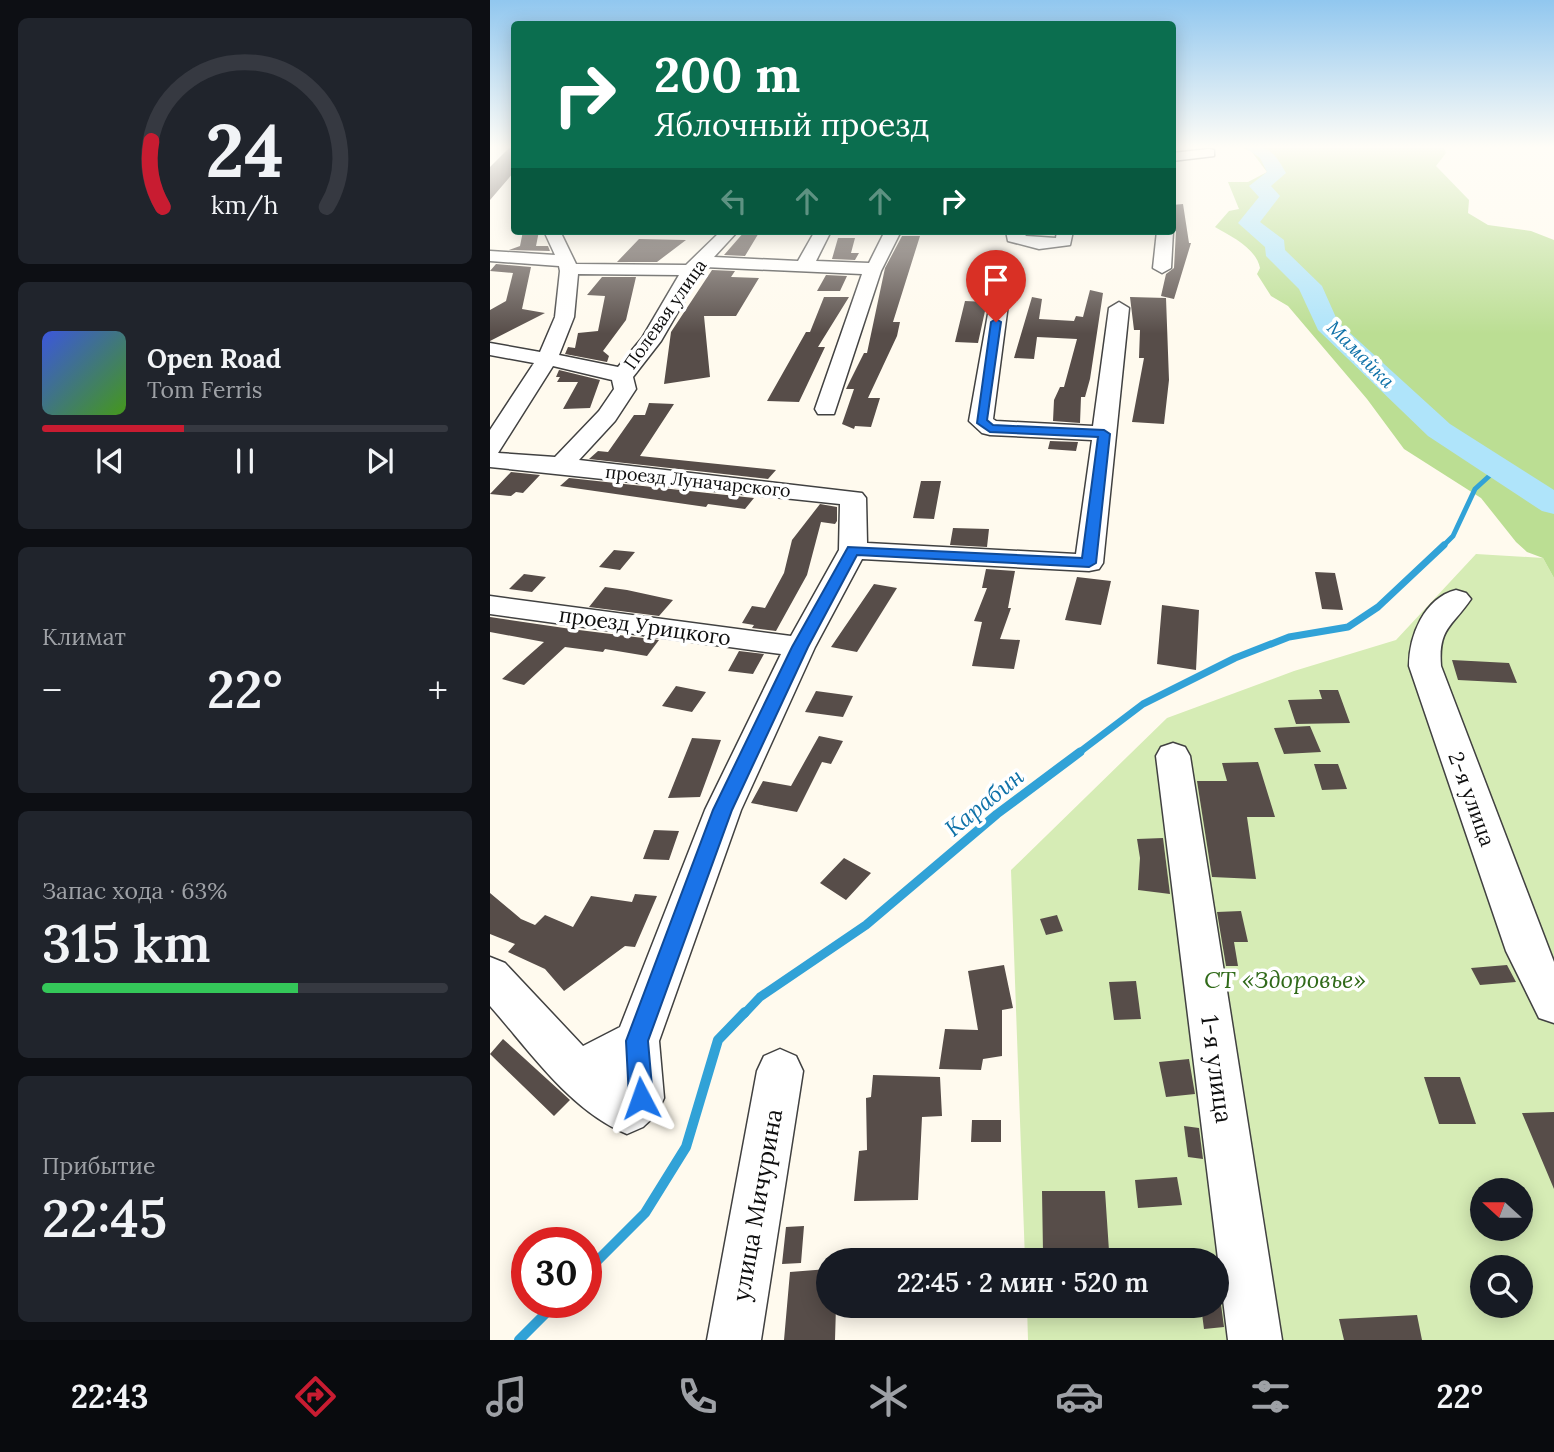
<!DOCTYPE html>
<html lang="ru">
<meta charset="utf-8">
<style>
body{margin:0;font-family:Lora,serif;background:#20242c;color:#f1f3f6;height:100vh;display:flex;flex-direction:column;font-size:26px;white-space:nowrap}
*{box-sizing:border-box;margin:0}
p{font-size:23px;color:#9ea1a6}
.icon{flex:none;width:38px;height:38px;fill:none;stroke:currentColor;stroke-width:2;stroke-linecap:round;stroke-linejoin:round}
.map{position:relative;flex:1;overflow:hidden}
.drawer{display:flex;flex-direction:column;gap:18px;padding:18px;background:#0d0f14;width:490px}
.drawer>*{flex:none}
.hud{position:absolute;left:21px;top:21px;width:665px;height:214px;border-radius:7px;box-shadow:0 4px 18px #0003;background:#0b6e4f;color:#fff;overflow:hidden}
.needle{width:46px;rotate:291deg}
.fabs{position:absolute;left:980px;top:1178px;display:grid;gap:14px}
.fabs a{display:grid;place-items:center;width:63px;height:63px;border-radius:50%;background:#171b24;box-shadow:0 4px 18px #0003;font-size:35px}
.speed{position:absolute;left:21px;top:1227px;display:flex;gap:14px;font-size:35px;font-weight:700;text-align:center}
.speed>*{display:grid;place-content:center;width:91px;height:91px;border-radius:50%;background:#171b24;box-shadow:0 4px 18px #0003;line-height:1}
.speed .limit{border:10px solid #d22;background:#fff;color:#111}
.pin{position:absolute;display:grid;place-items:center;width:60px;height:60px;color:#fff;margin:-72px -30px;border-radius:50% 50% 50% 0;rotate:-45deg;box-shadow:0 0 7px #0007}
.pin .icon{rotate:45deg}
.me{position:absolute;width:77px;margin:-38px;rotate:356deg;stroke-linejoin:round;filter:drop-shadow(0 0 5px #0008)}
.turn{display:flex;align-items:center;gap:24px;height:147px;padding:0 28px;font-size:32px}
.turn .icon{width:91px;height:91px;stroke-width:2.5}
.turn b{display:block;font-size:49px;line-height:60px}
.lanes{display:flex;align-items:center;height:66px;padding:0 28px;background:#0003;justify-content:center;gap:35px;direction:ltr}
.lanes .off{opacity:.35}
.big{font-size:52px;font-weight:600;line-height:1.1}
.drawer .tile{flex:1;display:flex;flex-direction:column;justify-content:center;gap:10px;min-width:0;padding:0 24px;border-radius:10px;background:#20242c}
.drawer .dial{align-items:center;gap:0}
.dial svg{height:182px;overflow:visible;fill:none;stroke:#363941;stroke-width:7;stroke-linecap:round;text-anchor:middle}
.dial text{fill:#f1f3f6;stroke:none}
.song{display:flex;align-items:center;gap:21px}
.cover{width:84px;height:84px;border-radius:10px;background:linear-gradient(135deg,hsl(230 70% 55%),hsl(100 70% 35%))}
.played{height:7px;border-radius:4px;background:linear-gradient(90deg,#c81c31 35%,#363941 35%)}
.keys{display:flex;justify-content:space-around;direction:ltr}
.heat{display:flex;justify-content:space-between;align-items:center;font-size:38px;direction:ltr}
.charge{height:10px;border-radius:5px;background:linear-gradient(90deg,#34c759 63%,#363941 0)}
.trip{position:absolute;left:326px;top:1248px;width:413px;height:70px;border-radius:35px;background:#171b24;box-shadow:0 4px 18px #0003;font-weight:600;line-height:70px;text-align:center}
.tab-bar{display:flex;height:112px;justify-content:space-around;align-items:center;background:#090b0e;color:#9ea1a6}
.tab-bar .icon{width:49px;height:49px}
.tab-bar .active{color:#c81c31}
.tab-bar b{font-size:32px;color:#f1f3f6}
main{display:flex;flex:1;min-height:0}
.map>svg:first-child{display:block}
.green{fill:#d6ecb5;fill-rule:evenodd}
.forest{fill:#bbde93}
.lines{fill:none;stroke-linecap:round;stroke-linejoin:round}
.stream-far3{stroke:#31a2d7;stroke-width:5}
.stream-far2{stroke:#31a2d7;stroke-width:7}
.stream-far1{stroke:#31a2d7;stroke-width:9}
.stream{stroke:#31a2d7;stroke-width:10}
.river{fill:#afe4fa;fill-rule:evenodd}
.building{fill:#574d49}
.minor-casing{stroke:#414141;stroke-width:3}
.minor{fill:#fff;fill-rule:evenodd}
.route{fill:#1a73e8;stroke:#114b97;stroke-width:2}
.labels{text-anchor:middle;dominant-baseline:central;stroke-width:7;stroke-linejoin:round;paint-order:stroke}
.far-street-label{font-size:18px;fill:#0e0e0e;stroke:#fff}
.far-water-label{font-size:19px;font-style:italic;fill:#0e71a8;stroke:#fff}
.street-label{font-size:21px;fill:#0e0e0e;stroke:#fff}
.water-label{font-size:23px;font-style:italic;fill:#0e71a8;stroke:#fff}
.near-park-label{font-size:24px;font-style:italic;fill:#306a19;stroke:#fff}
.near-street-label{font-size:24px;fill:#0e0e0e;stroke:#fff}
</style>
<main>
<section class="drawer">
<div class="tile dial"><svg viewBox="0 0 100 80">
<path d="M14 69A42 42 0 1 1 86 69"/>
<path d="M14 69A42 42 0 0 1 9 40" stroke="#c81c31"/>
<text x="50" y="56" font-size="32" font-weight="700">24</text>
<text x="50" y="72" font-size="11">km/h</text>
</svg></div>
<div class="tile">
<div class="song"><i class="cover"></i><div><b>Open Road</b><p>Tom Ferris</p></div></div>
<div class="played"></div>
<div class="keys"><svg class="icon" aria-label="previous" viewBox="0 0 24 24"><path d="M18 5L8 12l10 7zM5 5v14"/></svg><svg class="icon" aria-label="pause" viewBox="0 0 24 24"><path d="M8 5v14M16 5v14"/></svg><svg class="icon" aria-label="next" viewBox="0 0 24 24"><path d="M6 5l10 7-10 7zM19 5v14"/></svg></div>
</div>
<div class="tile"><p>Климат</p>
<div class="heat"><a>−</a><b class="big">22°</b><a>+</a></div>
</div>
<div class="tile"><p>Запас хода · 63%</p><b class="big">315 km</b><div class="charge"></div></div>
<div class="tile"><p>Прибытие</p><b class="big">22:45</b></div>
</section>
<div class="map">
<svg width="1064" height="1340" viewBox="0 0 1064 1340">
<rect width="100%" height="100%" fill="#fffaee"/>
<!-- green -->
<path class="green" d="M986,554L1053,558L1064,578V1340H538L537,1306H726V1260H535L521,870L677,718L804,671L906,640ZM992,1190H1031V1228H992ZM992,1267H1031V1306H992Z"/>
<!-- forest -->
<path class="forest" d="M745,146H953L956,153L946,166L979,200L978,213L998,225L1041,231L1064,240V578L1053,558L1037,552L1026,542L991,498L914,449L877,399L798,306L781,296L767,274L770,268C766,248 742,237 725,227L739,211L749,209L738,182H758L777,172L761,151Z"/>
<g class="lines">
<!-- stream-far3 -->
<path class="stream-far3" d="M952,547L963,536L985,489L1008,468"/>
<!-- stream-far2 -->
<path class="stream-far2" d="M587,754L653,704L745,658L799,637L858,627L888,607L954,545"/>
<!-- stream-far1 -->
<path class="stream-far1" d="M254,1014L270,997L376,925L507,814L590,752"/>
<!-- stream -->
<path class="stream" d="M96,1272L155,1213L196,1147L228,1040L255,1012
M29,1340L67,1302"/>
<!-- river -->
<path class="river" d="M753,146C779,146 784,151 796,173L781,186L790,196L770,222L794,240L795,250L832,286L848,322L960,424L1064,490V514L1052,511L938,436L828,330L809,289L776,256L775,247L748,223L769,197L759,186L777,172L770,158Z"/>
</g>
<!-- building -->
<path class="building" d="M21,146H24V172L0,200V167Z
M693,204L699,243H701L684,299L671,296L676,274L684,268L686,231L682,228V205Z
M33,231H49L46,246H58L60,251L19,250L30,246Z
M255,231H270L255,256L234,255Z
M412,236H430L403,322H410L407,336L378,398H390L381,427L365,426L364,429L352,424L364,389H356L374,353H377L395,268Z
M348,238H365L361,253H369L365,260L342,259Z
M149,239L196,240L167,262H127Z
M6,264L41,267L32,309L55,313L0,341V310L16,301L23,273L0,271Z
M222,270L245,271L241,277L269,278L246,316H214L220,377L174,384L181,332Z
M336,275L357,276L350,291H327Z
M112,277H146L136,320L113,351L119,356L117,362L75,354L78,347L85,348L88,333L108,331L115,296L97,295Z
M600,290L613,293L600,379L595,397H591L590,423L563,421L564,400L570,387H574L587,339L547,337L544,359L524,358L542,297L552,299L549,319L584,321L586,316L593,317Z
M334,297H359L328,347H335L309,402L277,401L316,332H320Z
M640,297L676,298L679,380L674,424L642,422L654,358H649L650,330H644Z
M475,301L497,302L488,343L465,342Z
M69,370L110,380L100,408L73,409L88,382H67L70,377H66Z
M159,403L184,404L150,456L286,470L278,479L99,459L108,451L118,452L144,415H155Z
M560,441L588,442L586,451L558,449Z
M21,472L50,475L33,493L26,492L21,496L0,494Z
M79,478L264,498L255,509L218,504L216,507L70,486Z
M431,481H451L444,519L423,518Z
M330,504L347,507V521L345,524L331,522L317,575L286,631L262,628L264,625L252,623L262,606L275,608L294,573L302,540Z
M463,528L499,529L497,547L460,545Z
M124,550L145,552L130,570L109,567Z
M496,569L525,571L518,608H521L510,639L530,640L524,669L482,666L492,622L484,621L497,588H492Z
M825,572L845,573L853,610L832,609Z
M34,574L56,577L42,592L19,589Z
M587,577L621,581L611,625L575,620Z
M384,584L407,588L367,652L341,647Z
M115,587L137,590L183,600L169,616L99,607Z
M672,605L709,610L706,670L667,664Z
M0,617L81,629L169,640L157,656L115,649L113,652L75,647L34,685L12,679L54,642L0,632Z
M249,651L274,654L263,674L238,671Z
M962,660L1019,663L1027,683L968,680Z
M186,686L216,692L202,712L172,706Z
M829,690H848L860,723L806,724L798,700L832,699Z
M326,691L363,696L353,717L315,712Z
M820,726L831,752L794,754L784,728Z
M329,736L353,741L341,764L332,762L307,812L261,803L273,781L301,786Z
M202,738L231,740L210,797L178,798Z
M768,762L785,817H757L766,879L722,877L707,781H737L732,763Z
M824,764H848L857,789L832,790Z
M164,830L189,831L179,860L153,859Z
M673,838L680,894L648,890L650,858L647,839Z
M354,858L381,873L356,900L330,883Z
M0,893L31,919L45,925L55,915L83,927L101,896L142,902L145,894L167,896L145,947L135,946L74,991L55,969L18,952L25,944L0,934Z
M751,911L758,942H744L748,966H736L727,912Z
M567,915L573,931L556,935L550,919Z
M514,965L523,1008L512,1010V1056L493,1059L491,1070L449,1069L455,1029L488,1030L478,971Z
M1017,965L1026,982L990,985L981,968Z
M646,981L651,1019L624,1020L619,982Z
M13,1039L80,1100L64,1116L0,1054Z
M699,1059L705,1094L676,1097L669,1062Z
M383,1075L450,1077L452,1116L432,1117L428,1200L364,1201L369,1151L377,1150L376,1098L381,1097Z
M934,1077H970L986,1124H949Z
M1064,1112V1189L1032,1113Z
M482,1120H511V1142H481Z
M694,1126L709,1128L713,1159L698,1157Z
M687,1177L692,1205L648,1208L645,1180Z
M552,1191H615L619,1251L553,1252Z
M314,1226L311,1263L292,1264L296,1227Z
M726,1267L734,1327L714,1329L711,1306H726Z
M338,1269V1306H346L345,1340H294L300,1272Z
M927,1315L932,1340H854L849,1319Z"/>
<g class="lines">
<defs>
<path id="minor" d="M719,149L724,150V156L682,161V153Z
M54,231H70L86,264L196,265L231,231H248L224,257L308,261L325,231H341L326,261L379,263L395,231H411L391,271L344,414H328L325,409L372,274L214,267L171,341L143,377L146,389L125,421L89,460L372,493L376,498L377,543L586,554L602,440L500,435L492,433L479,421L501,297L510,291L519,297L503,419L506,421L603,426L619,308L629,302L639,308L613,563L609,569L599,571L372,559L325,647L251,810L169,1041L174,1098L167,1114L153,1127L137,1134C80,1111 40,1051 0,1006V957L15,963L93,1046L130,1027L215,810L291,654L0,614V596L301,636L349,550L350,504L0,467V430L44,363L0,355V343L50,352L65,317L70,271L69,266L0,261V251L65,255ZM88,274L189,275L152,338L128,367L69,355L84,317ZM63,366L122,380L124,389L109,411L65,457L8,453Z
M516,231H532L536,236L566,238L567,231H583L580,245L549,249L518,241Z
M667,231H683L681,268L672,273L663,268Z
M966,590L976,593L981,599C962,627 948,628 951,666L1064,962V1023L1049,1018L1016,951L919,666C919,636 934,598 966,590Z
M683,743L695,747L700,756L792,1340H738L666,756L671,747Z
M290,1049L306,1056L313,1071L271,1340H217L267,1071L274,1056Z"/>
</defs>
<!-- minor casing -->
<use href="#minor" class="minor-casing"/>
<!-- minor -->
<use href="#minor" class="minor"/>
</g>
<!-- sky -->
<linearGradient id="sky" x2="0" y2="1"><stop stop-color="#91c7ef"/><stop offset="0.44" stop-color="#fffdf7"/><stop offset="1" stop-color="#fffdf7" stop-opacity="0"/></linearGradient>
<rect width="1064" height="334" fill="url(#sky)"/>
<!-- route -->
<path class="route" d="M506,319L511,322L497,420L503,425L614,430L620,434L606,563L599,567L367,555L318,647L242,810L158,1041L163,1098L159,1106L151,1109L143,1106L139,1098L136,1041L223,810L302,647L358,547L592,558L608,437L500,432L487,423L501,322Z"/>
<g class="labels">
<!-- far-street labels -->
<g class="far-street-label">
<text transform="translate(175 314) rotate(-55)">Полевая улица</text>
<text transform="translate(208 481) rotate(6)">проезд Луначарского</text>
</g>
<!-- far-water labels -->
<g class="far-water-label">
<text transform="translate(871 354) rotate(45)">Мамайка</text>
</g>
<!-- street labels -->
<g class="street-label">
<text transform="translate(155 626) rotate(8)">проезд Урицкого</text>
<text transform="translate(982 799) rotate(70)">2-я улица</text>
</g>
<!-- water labels -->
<g class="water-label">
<text transform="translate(494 802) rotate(-39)">Карабин</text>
</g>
<!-- near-park labels -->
<g class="near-park-label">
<text x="795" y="979">СТ «Здоровье»</text>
</g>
<!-- near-street labels -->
<g class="near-street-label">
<text transform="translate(727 1069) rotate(82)">1-я улица</text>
<text transform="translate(267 1205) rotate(-80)">улица Мичурина</text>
</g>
</g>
</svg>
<div class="fabs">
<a><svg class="needle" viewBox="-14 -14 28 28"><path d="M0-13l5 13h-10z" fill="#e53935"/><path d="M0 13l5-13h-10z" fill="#9ea1a6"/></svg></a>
<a><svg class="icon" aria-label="search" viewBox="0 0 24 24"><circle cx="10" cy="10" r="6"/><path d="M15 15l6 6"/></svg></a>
</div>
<div class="speed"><div class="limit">30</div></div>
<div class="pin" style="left:506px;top:322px;background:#d93025"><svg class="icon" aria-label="arrive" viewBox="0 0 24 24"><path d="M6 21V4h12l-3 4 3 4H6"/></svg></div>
<svg class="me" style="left:151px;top:1098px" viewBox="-20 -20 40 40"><path d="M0-17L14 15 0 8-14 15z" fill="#1a73e8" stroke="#fff" stroke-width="4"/></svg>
<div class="trip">22:45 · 2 мин · 520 m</div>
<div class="hud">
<div class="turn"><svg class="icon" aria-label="right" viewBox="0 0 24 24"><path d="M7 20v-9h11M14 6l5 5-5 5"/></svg><div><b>200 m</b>Яблочный проезд</div></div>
<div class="lanes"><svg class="icon off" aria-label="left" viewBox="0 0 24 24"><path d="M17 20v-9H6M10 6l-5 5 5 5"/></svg><svg class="icon off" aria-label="ahead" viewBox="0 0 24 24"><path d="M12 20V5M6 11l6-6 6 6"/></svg><svg class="icon off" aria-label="ahead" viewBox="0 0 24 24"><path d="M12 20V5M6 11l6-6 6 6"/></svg><svg class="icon" aria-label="right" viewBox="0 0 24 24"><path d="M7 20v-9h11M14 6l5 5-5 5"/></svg></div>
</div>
</div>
</main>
<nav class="tab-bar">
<b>22:43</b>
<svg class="icon active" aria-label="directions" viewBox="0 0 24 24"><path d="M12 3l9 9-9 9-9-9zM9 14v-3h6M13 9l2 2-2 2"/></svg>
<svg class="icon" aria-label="music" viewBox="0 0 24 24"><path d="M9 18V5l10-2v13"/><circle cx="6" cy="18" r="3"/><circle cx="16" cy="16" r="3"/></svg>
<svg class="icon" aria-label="phone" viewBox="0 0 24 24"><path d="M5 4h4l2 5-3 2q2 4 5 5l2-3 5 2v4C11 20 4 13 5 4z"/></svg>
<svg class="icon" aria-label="climate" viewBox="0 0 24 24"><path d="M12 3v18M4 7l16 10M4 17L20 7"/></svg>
<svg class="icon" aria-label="car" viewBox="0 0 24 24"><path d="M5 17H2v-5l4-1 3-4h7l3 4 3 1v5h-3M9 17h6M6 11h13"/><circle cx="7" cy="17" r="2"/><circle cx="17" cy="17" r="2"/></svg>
<svg class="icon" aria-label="filters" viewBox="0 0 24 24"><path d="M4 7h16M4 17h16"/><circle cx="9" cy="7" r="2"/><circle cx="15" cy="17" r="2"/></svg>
<b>22°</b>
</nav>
